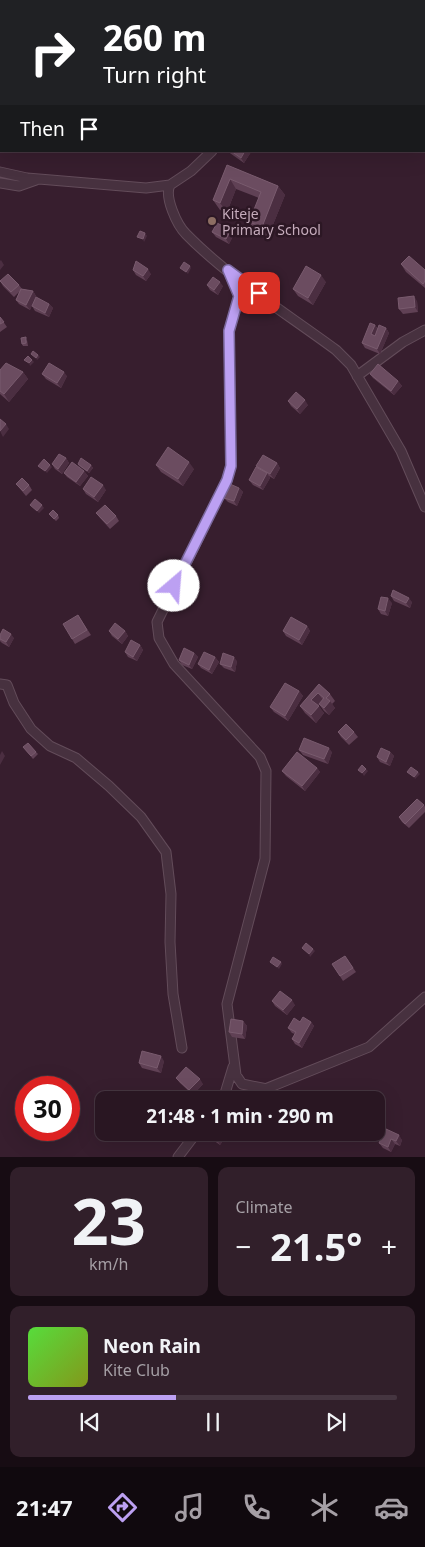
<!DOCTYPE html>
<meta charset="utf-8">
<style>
body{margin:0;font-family:"Noto Sans",sans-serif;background:#311f2a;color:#f1f3f6;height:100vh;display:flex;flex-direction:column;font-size:19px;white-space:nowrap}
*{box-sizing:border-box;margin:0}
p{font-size:16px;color:#a59fa5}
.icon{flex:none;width:28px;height:28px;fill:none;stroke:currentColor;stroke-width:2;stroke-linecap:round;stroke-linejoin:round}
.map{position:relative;height:1157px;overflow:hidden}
.panel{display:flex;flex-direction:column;gap:10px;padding:10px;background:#170c13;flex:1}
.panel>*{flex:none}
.guide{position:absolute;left:0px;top:0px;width:425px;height:152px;box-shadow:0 5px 20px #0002,0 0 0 1px #453540;background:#202124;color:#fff;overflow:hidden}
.speed{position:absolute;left:15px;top:1076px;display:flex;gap:10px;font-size:25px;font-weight:700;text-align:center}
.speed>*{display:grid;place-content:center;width:65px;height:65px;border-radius:50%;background:#291622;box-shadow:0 5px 20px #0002,0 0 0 1px #453540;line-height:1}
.speed .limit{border:8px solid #d22;background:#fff;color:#111}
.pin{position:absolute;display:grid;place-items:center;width:42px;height:42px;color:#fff;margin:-21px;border-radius:10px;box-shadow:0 2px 8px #0006}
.me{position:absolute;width:55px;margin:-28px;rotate:27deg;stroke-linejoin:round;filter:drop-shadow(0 0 4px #0008)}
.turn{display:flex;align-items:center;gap:18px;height:105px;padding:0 20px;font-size:22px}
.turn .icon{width:65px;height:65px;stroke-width:2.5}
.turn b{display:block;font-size:35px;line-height:42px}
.then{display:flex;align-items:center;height:48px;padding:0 20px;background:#0003;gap:10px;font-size:19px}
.big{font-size:38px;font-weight:700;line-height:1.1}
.panel .widget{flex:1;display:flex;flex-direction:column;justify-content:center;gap:8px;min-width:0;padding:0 18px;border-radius:10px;background:#311f2a}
.panel .dial{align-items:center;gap:0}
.dial b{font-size:65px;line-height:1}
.song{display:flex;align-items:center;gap:15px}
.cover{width:60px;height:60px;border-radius:8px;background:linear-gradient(135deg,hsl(110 70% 55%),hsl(70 70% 35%))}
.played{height:5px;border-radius:2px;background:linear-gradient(90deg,#bca0f2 40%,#453540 40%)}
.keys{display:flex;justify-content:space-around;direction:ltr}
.heat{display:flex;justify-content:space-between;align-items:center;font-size:28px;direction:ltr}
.panel .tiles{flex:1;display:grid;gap:10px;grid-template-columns:1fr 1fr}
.widget:last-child{grid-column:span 2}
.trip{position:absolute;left:95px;top:1091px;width:290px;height:50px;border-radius:10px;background:#291622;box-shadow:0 5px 20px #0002,0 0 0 1px #453540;font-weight:700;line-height:50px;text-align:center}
.tab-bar{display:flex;height:80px;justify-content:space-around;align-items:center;background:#10090e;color:#a59fa5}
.tab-bar .icon{width:35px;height:35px}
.tab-bar .current{color:#bca0f2}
.tab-bar b{font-size:22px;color:#f1f3f6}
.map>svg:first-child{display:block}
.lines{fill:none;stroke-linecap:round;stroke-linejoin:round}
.minor-casing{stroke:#634c5a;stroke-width:11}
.minor{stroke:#47313f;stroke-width:9}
.wall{fill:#604155}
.shaded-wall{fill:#4b2e41}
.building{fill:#6b4c60;stroke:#795b6e}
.route-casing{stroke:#7a689d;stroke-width:12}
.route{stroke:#bca0f2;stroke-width:9}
.education-dot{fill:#8d6e63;stroke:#2c1724;stroke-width:2}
.labels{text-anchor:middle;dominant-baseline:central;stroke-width:5;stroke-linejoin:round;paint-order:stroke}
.poi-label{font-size:14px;fill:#c5abbb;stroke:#2c1724;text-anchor:start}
</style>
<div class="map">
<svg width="425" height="1157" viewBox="0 0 425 1157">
<rect width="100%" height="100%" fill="#371e2e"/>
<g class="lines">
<defs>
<path id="minor" d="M115,0L117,1
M314,1L315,0
M424,112L425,111
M0,172L27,178L146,188L170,185C164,197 177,225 186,234C229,278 286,313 336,350L351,365L401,451L425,507
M0,183L19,186L36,180
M170,185L191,171L212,151
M228,270L239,296L229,331L231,466L227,480L157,622L159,638L174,664L260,757L266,771L265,859L227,1004L236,1075L242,1084L267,1089
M357,376L403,342L425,330
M0,684L7,685L14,703L31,729L50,746L76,758L109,786L141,817L166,852L171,894L170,942L173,994L182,1048
M223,1100L233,1067
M238,1100L369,1047L425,997
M178,1157L197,1132"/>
</defs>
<!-- minor casing -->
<use href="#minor" class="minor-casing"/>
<!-- minor -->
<use href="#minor" class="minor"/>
</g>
<!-- wall -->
<path class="wall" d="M227,151H250L251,152L244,163Z
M227,165L278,186L285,195L268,237L255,231L249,222L259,198L236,189L227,212L220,210L213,200Z
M231,230L234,234L229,244L216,237L212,232Z
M401,264L425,270V288L406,272Z
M133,270L151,274L146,281L136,275Z
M0,281L19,285L22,289L33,291L36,296L30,310L19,304L16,300L19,292L14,297L3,286Z
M326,282L313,305L298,296L293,289Z
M207,285L223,286L218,295L210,290Z
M417,301L418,312L403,314L399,309Z
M49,304L53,308L49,317L35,311L32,306Z
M0,317L7,327L0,332Z
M375,325L378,329L386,328L389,333L380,354L365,348L362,343Z
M27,340L28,346H23L22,344Z
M0,370L23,372L28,379L9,402L0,394Z
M42,374L67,376L61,388L46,379Z
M370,374L398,381L402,386L394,395L373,378Z
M288,401L308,405L300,414L291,406Z
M66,458L69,463L62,474L55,469L52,464Z
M277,463L280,468L274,479L269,476L270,478L263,490L253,485L249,480L258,469L256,466Z
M78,464L91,465L93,468L89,473L79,466Z
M156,465L194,469L183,486L161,472Z
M84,471L88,476L80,486L67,477L64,473Z
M16,484L29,485L32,490L26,496Z
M239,488L243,492L237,506L228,502L224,498Z
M83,489L106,490L98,502L86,494Z
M96,513L116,516L119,521L110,529L100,518Z
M49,514L58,515L59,518L56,521Z
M391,596L412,602L410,608L394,601Z
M392,603L388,616L381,614L378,609Z
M78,615L91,635L75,644L72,639Z
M307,626L310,631L302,645L286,636L283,631Z
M109,631H125L128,636L122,644L112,636Z
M0,635L14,638L9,647L2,643L0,641Z
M140,645L143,650L137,661L128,657L125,652Z
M194,653L198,657L192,669L182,665L179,660Z
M215,657L219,662L212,674L201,668L198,664Z
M237,661L235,672L224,668L220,664Z
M319,684L330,694L335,701L332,704L335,708L329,715L324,711L319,704L318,706L324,713L316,723L305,713L300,706Z
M299,691L303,696L288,721L274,712L270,707Z
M338,732H354L358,737L349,745L341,737Z
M23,747L36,752L38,754L33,759Z
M299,750L332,752L328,764L303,755Z
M390,752L394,756L390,766L380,762L377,757Z
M317,768L320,772L305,791L286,776L282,771Z
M424,805L425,807V812L409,828L402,822L399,817Z
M345,956L356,972L343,981L332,964Z
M272,1001L295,1005L287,1015L275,1006Z
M243,1021L247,1026L245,1039L232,1037L229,1032Z
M300,1022H311L314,1026L302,1048L295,1044L292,1039L295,1034L292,1033L288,1028Z
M164,1061L161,1073L142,1068L139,1063Z
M176,1078L203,1084L193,1095L180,1083Z
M386,1129L402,1140L400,1146L395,1144L391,1152L383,1148L379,1143Z
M204,1132H229L220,1145L206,1135Z"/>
<!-- shaded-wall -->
<path class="shaded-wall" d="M245,151H250L251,152L244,163L241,158Z
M230,179L236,189L227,212L220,203Z
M278,186L285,195L268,237L262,227Z
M231,230L234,234L229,244L226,239Z
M145,233L147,236L144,242L143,239Z
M1,260L4,265L0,270V261Z
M190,266L191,268L188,274L186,272Z
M148,269L151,274L146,281L143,276Z
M321,275L326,282L313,305L308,298Z
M220,282L223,286L218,295L214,290Z
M33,291L36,296L30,310L26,305Z
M414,296L417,301L418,312L415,307Z
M49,304L53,308L49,317L45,313Z
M375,325L378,330L374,338L371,334Z
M386,328L389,333L380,354L377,349Z
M38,355L40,357L37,360L36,358Z
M32,360L34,362L30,366L29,363Z
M23,372L28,379L9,402L4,394Z
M64,372L67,376L61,388L57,383Z
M398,381L402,386L394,395L391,391Z
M305,400L308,405L300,414L297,409Z
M6,424L9,429L3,437L0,431Z
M66,458L69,463L62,474L58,469Z
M189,462L194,469L183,486L178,479Z
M277,463L280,468L274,479L270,474Z
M50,465L52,467L47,473L45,471Z
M91,465L93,468L89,473L87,471Z
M84,471L88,476L80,486L76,482Z
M267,473L270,478L263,490L260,486Z
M103,485L106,490L98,502L94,497Z
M239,488L243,492L237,506L234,501Z
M42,505L44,508L39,513L37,511Z
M388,598L392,603L388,616L385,611Z
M409,598L412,602L410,608L406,603Z
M307,626L310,631L302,645L299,640Z
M125,631L128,636L122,644L118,639Z
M11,634L14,638L9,647L6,642Z
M140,645L143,650L137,661L133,657Z
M194,653L198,657L192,669L189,665Z
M215,657L219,662L212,674L209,670Z
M234,657L237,661L235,672L231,667Z
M299,691L303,696L288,721L285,716Z
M318,693L323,700L316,707L311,700Z
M330,701L335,708L329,715L324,708Z
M319,706L324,713L316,723L311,715Z
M329,748L332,752L328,764L324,759Z
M2,751L5,756L0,765V755Z
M390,752L394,756L390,766L386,762Z
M317,768L320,772L305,791L302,786Z
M366,769L368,771L364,776L362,773Z
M418,772L420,774L415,779L414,777Z
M313,949L315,951L310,957L309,954Z
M281,962L282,964L279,969L277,967Z
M292,1000L295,1005L287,1015L283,1010Z
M243,1021L247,1026L245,1039L242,1034Z
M311,1022L314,1026L302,1048L299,1043Z
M161,1056L164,1061L161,1073L157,1068Z
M200,1079L203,1084L193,1095L189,1090Z
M223,1132H229L220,1145L217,1140Z
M399,1135L402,1140L400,1146L396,1141Z
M391,1139L395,1144L391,1152L388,1147Z"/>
<!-- building -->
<path class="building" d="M84,0H100L102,1H83Z
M223,0H239L241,1H222Z
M284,0H296L295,1H283Z
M231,151H245L241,158Z
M227,165L278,186L262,227L249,222L261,192L230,179L220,203L213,200Z
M217,223L231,230L226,239L212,232Z
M140,231L145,233L143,239L137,237Z
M409,256L425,270V281L423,284L401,264Z
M136,261L148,269L143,276L133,270Z
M184,262L190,266L186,272L180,268Z
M306,266L321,275L308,298L293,289Z
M8,274L19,285L11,292L0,281Z
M213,277L220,282L214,290L207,285Z
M21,289L33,291L26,305L16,300Z
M414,296L415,307L399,309L398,298Z
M36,297L49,304L45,313L32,306Z
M0,317L4,322L0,324Z
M370,323L375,325L371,334L375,336L379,325L386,328L377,349L362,343Z
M26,337V343L22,344L21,338Z
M33,351L38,355L36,358L31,354Z
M28,356L32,360L29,363L24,360Z
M6,363L23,372L4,394L0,391V370Z
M49,363L64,372L57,383L42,374Z
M378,364L398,381L391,391L370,374Z
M296,392L305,400L297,409L288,401Z
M0,419L6,424L0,431Z
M168,447L189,462L178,479L156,465Z
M59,454L66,458L58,469L52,464Z
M263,455L277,463L270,474L256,466Z
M81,458L91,465L87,471L78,464Z
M44,459L50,465L45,471L38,466Z
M72,462L84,471L76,482L64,473Z
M256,467L267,473L260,486L249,480Z
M91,477L103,485L94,497L83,489Z
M22,478L29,485L23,491L16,484Z
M230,484L239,488L234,501L224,498Z
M35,499L42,505L37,511L30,505Z
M105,505L116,516L107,524L96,513Z
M53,510L58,515L54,519L49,514Z
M393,590L409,598L406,603L391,596Z
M381,597L388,598L385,611L378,609Z
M78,615L87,630L72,639L63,624Z
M291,617L307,626L299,640L283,631Z
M115,623L125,631L118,639L109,631Z
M3,629L11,634L6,642L0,639V635Z
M131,640L140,645L133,657L125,652Z
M184,648L194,653L189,665L179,660Z
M204,652L215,657L209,670L198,664Z
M223,653L234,657L231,667L220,664Z
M285,683L299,691L285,716L270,707Z
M319,684L330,694L326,698L330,701L324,708L319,704L324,698L318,693L311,700L319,706L311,715L300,706Z
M346,724L354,732L346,740L338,732Z
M304,738L329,748L324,759L299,750Z
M28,743L36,752L31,756L23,747Z
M381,748L390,752L386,762L377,757Z
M297,752L317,768L302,786L282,771Z
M362,765L366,769L362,773L358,770Z
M411,767L418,772L414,777L407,772Z
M417,799L424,805L405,824L399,817Z
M306,943L313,949L309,954L302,948Z
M345,956L353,968L340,976L332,964Z
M273,957L281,962L277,967L270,962Z
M280,991L292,1000L283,1010L272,1001Z
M303,1017L311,1022L299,1043L292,1039L296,1032L288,1028L294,1018L300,1022Z
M231,1019L243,1021L242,1034L229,1032Z
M142,1051L161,1056L157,1068L139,1063Z
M186,1067L200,1079L189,1090L176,1078Z
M386,1129L399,1135L396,1141L391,1139L388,1147L379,1143Z
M206,1132H223L217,1140Z"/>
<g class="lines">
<defs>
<path id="route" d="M174,586L227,480L231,466L229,331L239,296L228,270L259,293"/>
</defs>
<!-- route casing -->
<use href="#route" class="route-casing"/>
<!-- route -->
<use href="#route" class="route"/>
</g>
<!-- markers -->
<circle class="education-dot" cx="212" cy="221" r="5"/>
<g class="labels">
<!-- poi labels -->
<g class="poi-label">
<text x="222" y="213">Kiteje<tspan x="222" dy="16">Primary School</tspan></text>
</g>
</g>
</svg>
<div class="speed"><div class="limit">30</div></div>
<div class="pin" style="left:259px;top:293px;background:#d93025"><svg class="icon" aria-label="arrive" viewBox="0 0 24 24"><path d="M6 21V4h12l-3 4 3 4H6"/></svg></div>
<svg class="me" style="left:174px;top:586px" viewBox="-20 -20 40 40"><circle r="19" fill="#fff"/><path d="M0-13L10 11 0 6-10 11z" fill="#bca0f2"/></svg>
<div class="trip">21:48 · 1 min · 290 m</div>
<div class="guide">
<div class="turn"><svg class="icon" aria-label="right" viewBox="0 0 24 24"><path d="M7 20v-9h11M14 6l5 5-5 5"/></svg><div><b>260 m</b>Turn right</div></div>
<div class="then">Then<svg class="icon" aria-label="arrive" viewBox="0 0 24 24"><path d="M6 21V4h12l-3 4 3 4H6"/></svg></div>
</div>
</div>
<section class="panel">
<div class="tiles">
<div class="widget dial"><b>23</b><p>km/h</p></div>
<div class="widget"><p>Climate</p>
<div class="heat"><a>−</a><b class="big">21.5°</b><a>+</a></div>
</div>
<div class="widget">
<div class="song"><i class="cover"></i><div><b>Neon Rain</b><p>Kite Club</p></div></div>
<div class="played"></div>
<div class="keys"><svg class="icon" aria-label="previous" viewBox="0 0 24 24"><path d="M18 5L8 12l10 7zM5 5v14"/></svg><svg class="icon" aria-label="pause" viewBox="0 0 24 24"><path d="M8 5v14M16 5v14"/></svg><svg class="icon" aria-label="next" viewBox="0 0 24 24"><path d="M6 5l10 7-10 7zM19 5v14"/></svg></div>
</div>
</div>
</section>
<nav class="tab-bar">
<b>21:47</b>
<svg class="icon current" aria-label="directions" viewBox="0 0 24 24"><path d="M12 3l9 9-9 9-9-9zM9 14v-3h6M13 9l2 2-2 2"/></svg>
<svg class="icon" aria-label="music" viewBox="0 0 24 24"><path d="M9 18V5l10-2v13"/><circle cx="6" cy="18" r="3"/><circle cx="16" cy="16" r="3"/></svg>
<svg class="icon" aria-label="phone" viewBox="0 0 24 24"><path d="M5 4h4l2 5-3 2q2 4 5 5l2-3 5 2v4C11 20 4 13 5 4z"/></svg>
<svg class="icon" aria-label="climate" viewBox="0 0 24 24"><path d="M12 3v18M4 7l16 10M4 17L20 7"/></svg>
<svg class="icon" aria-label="car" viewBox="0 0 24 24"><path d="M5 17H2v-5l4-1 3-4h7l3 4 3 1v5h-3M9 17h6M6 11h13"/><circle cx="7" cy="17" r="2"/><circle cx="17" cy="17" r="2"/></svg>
</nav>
